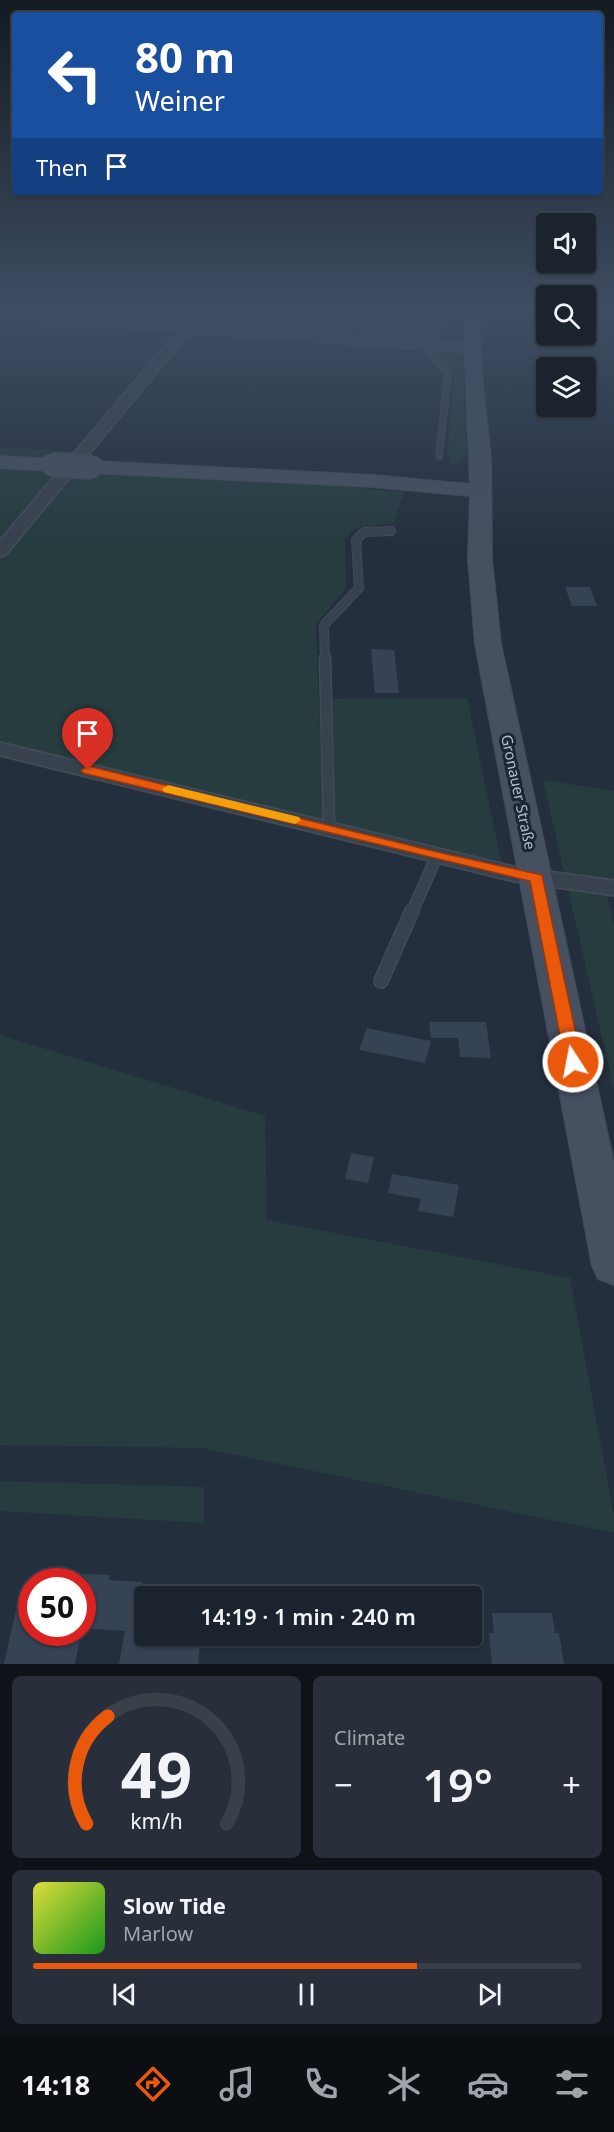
<!DOCTYPE html>
<meta charset="utf-8">
<style>
body{margin:0;font-family:"Noto Sans",sans-serif;background:#282f3a;color:#f1f3f6;height:100vh;display:flex;flex-direction:column;font-size:22px;white-space:nowrap}
*{box-sizing:border-box;margin:0}
p{font-size:20px;color:#a0a4aa}
.icon{flex:none;width:33px;height:33px;fill:none;stroke:currentColor;stroke-width:2;stroke-linecap:round;stroke-linejoin:round}
.map{position:relative;height:1664px;overflow:hidden}
.sheet{display:flex;flex-direction:column;gap:12px;padding:12px;background:#0f1319;flex:1}
.sheet>*{flex:none}
.hud{position:absolute;left:12px;top:12px;width:591px;height:183px;border-radius:6px;box-shadow:0 2px 4px #0004,0 0 0 2px #39404a;background:#1a4fa0;color:#fff;overflow:hidden}
.fabs{position:absolute;left:536px;top:213px;display:grid;gap:12px}
.fabs a{display:grid;place-items:center;width:60px;height:60px;border-radius:6px;background:#1b232e;box-shadow:0 2px 4px #0004,0 0 0 2px #39404a;font-size:30px}
.speed{position:absolute;left:18px;top:1568px;display:flex;gap:12px;font-size:30px;font-weight:700;text-align:center}
.speed>*{display:grid;place-content:center;width:78px;height:78px;border-radius:50%;background:#1b232e;box-shadow:0 2px 4px #0004,0 0 0 2px #39404a;line-height:1}
.speed .limit{border:9px solid #d22;background:#fff;color:#111}
.pin{position:absolute;display:grid;place-items:center;width:51px;height:51px;color:#fff;margin:-62px -26px;border-radius:50% 50% 50% 0;rotate:-45deg;box-shadow:0 0 6px #0007}
.pin .icon{rotate:45deg}
.me{position:absolute;width:66px;margin:-33px;rotate:349deg;stroke-linejoin:round;filter:drop-shadow(0 0 4px #0008)}
.turn{display:flex;align-items:center;gap:21px;height:126px;padding:0 24px;font-size:27px}
.turn .icon{width:78px;height:78px;stroke-width:2.5}
.turn b{display:block;font-size:42px;line-height:51px}
.then{display:flex;align-items:center;height:57px;padding:0 24px;background:#0003;gap:12px;font-size:22px}
.big{font-size:45px;font-weight:600;line-height:1.1}
.sheet .widget{flex:1;display:flex;flex-direction:column;justify-content:center;gap:9px;min-width:0;padding:0 21px;border-radius:9px;background:#282f3a}
.sheet .dial{align-items:center;gap:0}
.dial svg{height:156px;overflow:visible;fill:none;stroke:#39404a;stroke-width:7;stroke-linecap:round;text-anchor:middle}
.dial text{fill:#f1f3f6;stroke:none}
.song{display:flex;align-items:center;gap:18px}
.cover{width:72px;height:72px;border-radius:9px;background:linear-gradient(135deg,hsl(60 70% 55%),hsl(120 70% 35%))}
.played{height:6px;border-radius:3px;background:linear-gradient(90deg,#ea580c 70%,#39404a 70%)}
.keys{display:flex;justify-content:space-around;direction:ltr}
.heat{display:flex;justify-content:space-between;align-items:center;font-size:33px;direction:ltr}
.sheet .tiles{flex:1;display:grid;gap:12px;grid-template-columns:1fr 1fr}
.widget:last-child{grid-column:span 2}
.trip{position:absolute;left:134px;top:1586px;width:348px;height:60px;border-radius:6px;background:#1b232e;box-shadow:0 2px 4px #0004,0 0 0 2px #39404a;font-weight:600;line-height:60px;text-align:center}
.tab-bar{display:flex;height:96px;justify-content:space-around;align-items:center;background:#0b0e12;color:#a0a4aa}
.tab-bar .icon{width:42px;height:42px}
.tab-bar .on{color:#ea580c}
.tab-bar b{font-size:27px;color:#f1f3f6}
.map>svg:first-child{display:block}
.green{fill:#263c3f}
.building{fill:#364354}
.lines{fill:none;stroke-linecap:round;stroke-linejoin:round}
.lane-far3-casing{stroke:#414a57;stroke-width:8}
.lane-far2-casing{stroke:#414a57;stroke-width:10}
.lane-far1-casing{stroke:#414a57;stroke-width:13}
.lane-casing{stroke:#414a57;stroke-width:16}
.street-casing{stroke:#414a57;stroke-width:4}
.secondary-casing{stroke:#414a57;stroke-width:2}
.lane-far3{stroke:#38414e;stroke-width:6}
.lane-far2{stroke:#38414e;stroke-width:8}
.lane-far1{stroke:#38414e;stroke-width:10}
.lane{stroke:#38414e;stroke-width:13}
.street{fill:#38414e;fill-rule:evenodd}
.secondary{fill:#465061;fill-rule:evenodd}
.rail-casing{stroke:#5a6575;stroke-width:4}
.rail{stroke:#1d2633;stroke-width:2;stroke-dasharray:8;stroke-linecap:butt}
.secondary-bridge-casing{stroke:#414a57;stroke-width:26;stroke-linecap:butt}
.secondary-bridge{stroke:#465061;stroke-width:23}
.route{fill:#ea580c;stroke:#983908;stroke-width:1.5}
.slow{fill:#f59e0b}
.labels{text-anchor:middle;dominant-baseline:central;stroke-width:6;stroke-linejoin:round;paint-order:stroke}
.street-label{font-size:15px;fill:#b4bcc9;stroke:#1d2633}
</style>
<div class="map">
<svg width="614" height="1664" viewBox="0 0 614 1664">
<rect width="100%" height="100%" fill="#242f3e"/>
<!-- green -->
<path class="green" d="M15,313H216L188,327L13,314Z
M222,313H447L442,345L194,328Z
M447,349L462,352L467,455L457,464L451,465L447,454L454,377L434,354L436,350Z
M0,447L79,452L69,461L0,458Z
M0,467L296,482L404,492L394,523L355,528L345,539L346,588L316,624L323,821L0,744V556L68,477L0,546Z
M467,698L502,865L334,825L333,699Z
M543,780L614,791V882L603,881L614,925V1090Z
M0,1035L265,1116L267,1220L570,1278L614,1516V1533L202,1448L0,1445Z
M0,1481L204,1487V1523L0,1511Z"/>
<!-- building -->
<path class="building" d="M565,587H590L597,606H572Z
M371,649L394,650L399,693H375Z
M429,1022H486L491,1058L460,1057L458,1038H431Z
M367,1028L431,1041L425,1063L359,1050Z
M351,1153L374,1157L368,1183L345,1179Z
M392,1174L459,1185L453,1217L418,1211L421,1199L388,1193Z
M82,1574L110,1575L109,1580L143,1582L140,1602H144V1635L201,1637L198,1664H119L125,1631L82,1628Z
M16,1610L32,1611V1632H81L75,1664H4Z
M492,1613H552L555,1633H559L564,1664H492L489,1633H494Z"/>
<g class="lines">
<defs>
<path id="lane-far3" d="M431,346L428,351L448,374L439,456"/>
<path id="lane-far2" d="M325,659L324,625L359,588L356,540L364,532L391,531"/>
<path id="lane-far1" d="M325,658L329,828
M412,912L437,856"/>
<path id="lane" d="M381,981L412,911"/>
<path id="street" d="M0,313L188,325L210,313H224L202,326L472,344L478,348L472,352L194,332L168,358L6,554L0,556V541L160,352L181,331L0,318Z
M0,743L514,867L614,881V895L514,881L0,755Z"/>
<path id="secondary" d="M463,313H479L483,386L491,458L492,559L501,644L614,1163V1285L598,1279L592,1266L475,644L468,559L470,496L373,487L92,473L85,471L82,467L85,463L92,461L373,475L470,484Z
M0,456L52,459L59,461L62,465L59,469L52,471L0,468Z"/>
</defs>
<!-- lane-far3 casing -->
<use href="#lane-far3" class="lane-far3-casing"/>
<!-- lane-far2 casing -->
<use href="#lane-far2" class="lane-far2-casing"/>
<!-- lane-far1 casing -->
<use href="#lane-far1" class="lane-far1-casing"/>
<!-- lane casing -->
<use href="#lane" class="lane-casing"/>
<!-- street casing -->
<use href="#street" class="street-casing"/>
<!-- secondary casing -->
<use href="#secondary" class="secondary-casing"/>
<!-- lane-far3 -->
<use href="#lane-far3" class="lane-far3"/>
<!-- lane-far2 -->
<use href="#lane-far2" class="lane-far2"/>
<!-- lane-far1 -->
<use href="#lane-far1" class="lane-far1"/>
<!-- lane -->
<use href="#lane" class="lane"/>
<!-- street -->
<use href="#street" class="street"/>
<!-- secondary -->
<use href="#secondary" class="secondary"/>
<defs>
<path id="rail" d="M0,317L9,313"/>
</defs>
<!-- rail casing -->
<use href="#rail" class="rail-casing"/>
<!-- rail -->
<use href="#rail" class="rail"/>
<defs>
<path id="secondary-bridge" d="M52,465L92,467"/>
</defs>
<!-- secondary-bridge casing -->
<use href="#secondary-bridge" class="secondary-bridge-casing"/>
<!-- secondary-bridge -->
<use href="#secondary-bridge" class="secondary-bridge"/>
</g>
<!-- sky -->
<linearGradient id="sky" x2="0" y2="1"><stop stop-color="#141a22"/><stop offset="0.57" stop-color="#3f4d63"/><stop offset="1" stop-color="#3f4d63" stop-opacity="0"/></linearGradient>
<rect width="614" height="546" fill="url(#sky)"/>
<!-- route -->
<path class="route" d="M88,766L437,852L542,875L582,1062L579,1066H568L565,1062L530,881L83,773L81,770Z"/>
<!-- slow -->
<path class="slow" d="M168,785L299,817L301,820L295,824L164,792L162,789Z"/>
<g class="labels">
<!-- street labels -->
<g class="street-label">
<text transform="translate(519 792) rotate(78)">Gronauer Straße</text>
</g>
</g>
</svg>
<div class="fabs">
<a><svg class="icon" aria-label="sound" viewBox="0 0 24 24"><path d="M4 9h4l5-4v14l-5-4H4zM17 9q2 3 0 6"/></svg></a>
<a><svg class="icon" aria-label="search" viewBox="0 0 24 24"><circle cx="10" cy="10" r="6"/><path d="M15 15l6 6"/></svg></a>
<a><svg class="icon" aria-label="layers" viewBox="0 0 24 24"><path d="M12 4l9 5-9 5-9-5zM3 14l9 5 9-5"/></svg></a>
</div>
<div class="speed"><div class="limit">50</div></div>
<div class="pin" style="left:88px;top:770px;background:#d93025"><svg class="icon" aria-label="arrive" viewBox="0 0 24 24"><path d="M6 21V4h12l-3 4 3 4H6"/></svg></div>
<svg class="me" style="left:573px;top:1062px" viewBox="-20 -20 40 40"><circle r="17" fill="#ea580c" stroke="#fff" stroke-width="3"/><path d="M0-11L8 9 0 5-8 9z" fill="#fff"/></svg>
<div class="trip">14:19 · 1 min · 240 m</div>
<div class="hud">
<div class="turn"><svg class="icon" aria-label="left" viewBox="0 0 24 24"><path d="M17 20v-9H6M10 6l-5 5 5 5"/></svg><div><b>80 m</b>Weiner</div></div>
<div class="then">Then<svg class="icon" aria-label="arrive" viewBox="0 0 24 24"><path d="M6 21V4h12l-3 4 3 4H6"/></svg></div>
</div>
</div>
<section class="sheet">
<div class="tiles">
<div class="widget dial"><svg viewBox="0 0 100 80">
<path d="M14 69A42 42 0 1 1 86 69"/>
<path d="M14 69A42 42 0 0 1 25 14" stroke="#ea580c"/>
<text x="50" y="56" font-size="32" font-weight="700">49</text>
<text x="50" y="72" font-size="11">km/h</text>
</svg></div>
<div class="widget"><p>Climate</p>
<div class="heat"><a>−</a><b class="big">19°</b><a>+</a></div>
</div>
<div class="widget">
<div class="song"><i class="cover"></i><div><b>Slow Tide</b><p>Marlow</p></div></div>
<div class="played"></div>
<div class="keys"><svg class="icon" aria-label="previous" viewBox="0 0 24 24"><path d="M18 5L8 12l10 7zM5 5v14"/></svg><svg class="icon" aria-label="pause" viewBox="0 0 24 24"><path d="M8 5v14M16 5v14"/></svg><svg class="icon" aria-label="next" viewBox="0 0 24 24"><path d="M6 5l10 7-10 7zM19 5v14"/></svg></div>
</div>
</div>
</section>
<nav class="tab-bar">
<b>14:18</b>
<svg class="icon on" aria-label="directions" viewBox="0 0 24 24"><path d="M12 3l9 9-9 9-9-9zM9 14v-3h6M13 9l2 2-2 2"/></svg>
<svg class="icon" aria-label="music" viewBox="0 0 24 24"><path d="M9 18V5l10-2v13"/><circle cx="6" cy="18" r="3"/><circle cx="16" cy="16" r="3"/></svg>
<svg class="icon" aria-label="phone" viewBox="0 0 24 24"><path d="M5 4h4l2 5-3 2q2 4 5 5l2-3 5 2v4C11 20 4 13 5 4z"/></svg>
<svg class="icon" aria-label="climate" viewBox="0 0 24 24"><path d="M12 3v18M4 7l16 10M4 17L20 7"/></svg>
<svg class="icon" aria-label="car" viewBox="0 0 24 24"><path d="M5 17H2v-5l4-1 3-4h7l3 4 3 1v5h-3M9 17h6M6 11h13"/><circle cx="7" cy="17" r="2"/><circle cx="17" cy="17" r="2"/></svg>
<svg class="icon" aria-label="filters" viewBox="0 0 24 24"><path d="M4 7h16M4 17h16"/><circle cx="9" cy="7" r="2"/><circle cx="15" cy="17" r="2"/></svg>
</nav>
